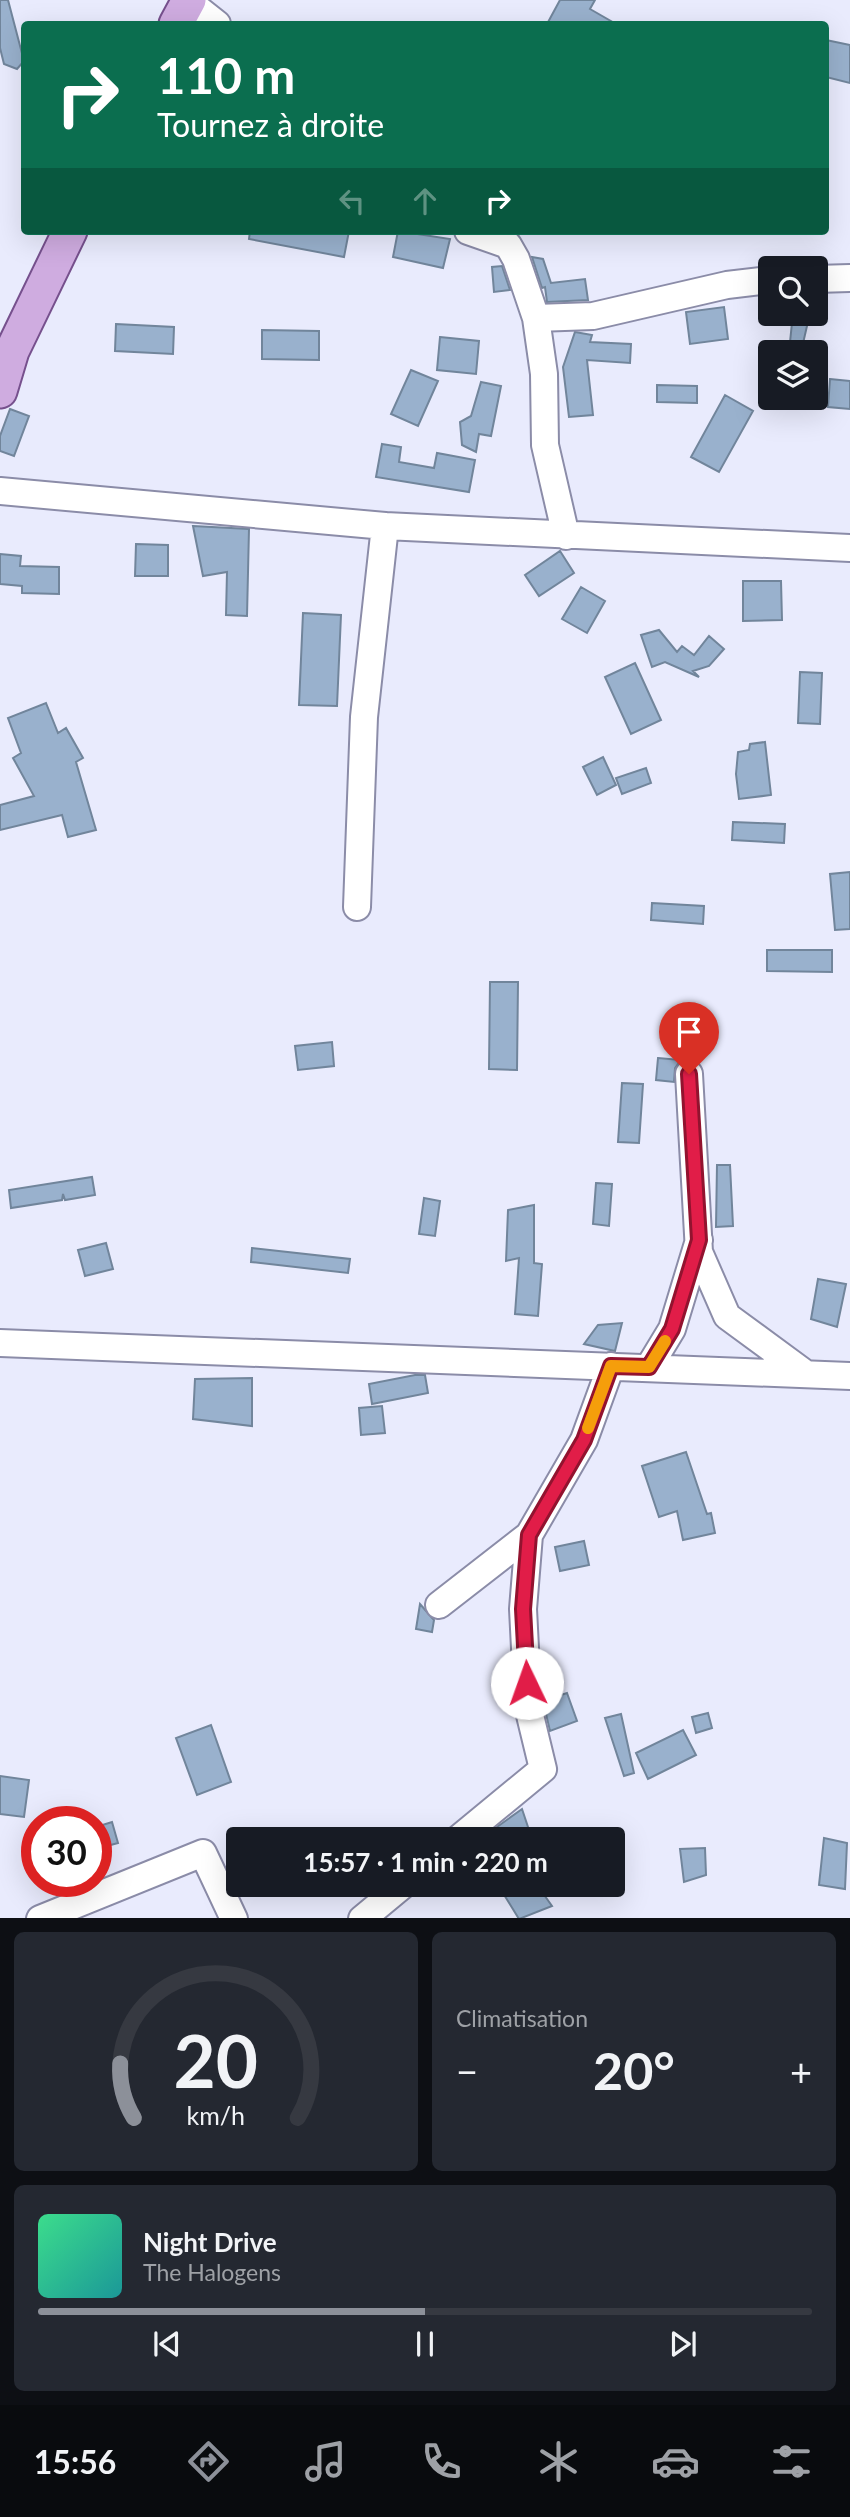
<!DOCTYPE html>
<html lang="fr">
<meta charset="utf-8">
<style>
body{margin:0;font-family:Lato,sans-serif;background:#242831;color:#f1f3f6;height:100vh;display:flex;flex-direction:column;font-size:26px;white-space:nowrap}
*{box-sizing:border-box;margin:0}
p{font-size:23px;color:#9ea1a6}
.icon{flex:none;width:38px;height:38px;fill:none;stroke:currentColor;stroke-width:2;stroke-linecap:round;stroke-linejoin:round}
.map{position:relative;height:1918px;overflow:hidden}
.panel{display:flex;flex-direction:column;gap:14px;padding:14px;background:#0d0f14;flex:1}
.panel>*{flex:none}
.top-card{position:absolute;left:21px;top:21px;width:808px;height:214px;border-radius:7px;box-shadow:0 7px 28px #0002;background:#0b6e4f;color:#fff;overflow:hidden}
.tools{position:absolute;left:758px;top:256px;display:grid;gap:14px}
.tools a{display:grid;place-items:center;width:70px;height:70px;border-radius:7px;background:#171b24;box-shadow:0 7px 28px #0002;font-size:35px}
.speed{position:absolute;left:21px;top:1806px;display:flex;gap:14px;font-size:35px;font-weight:700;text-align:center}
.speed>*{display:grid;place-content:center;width:91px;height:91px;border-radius:50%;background:#171b24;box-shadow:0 7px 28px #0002;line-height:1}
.speed .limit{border:10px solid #d22;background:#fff;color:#111}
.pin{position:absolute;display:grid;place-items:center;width:60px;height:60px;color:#fff;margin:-72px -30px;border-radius:50% 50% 50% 0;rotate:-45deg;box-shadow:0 0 7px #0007}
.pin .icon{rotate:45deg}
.me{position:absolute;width:77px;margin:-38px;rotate:357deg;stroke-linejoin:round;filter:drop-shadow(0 0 5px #0008)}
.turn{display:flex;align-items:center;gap:24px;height:147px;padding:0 21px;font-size:32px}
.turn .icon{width:91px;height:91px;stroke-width:2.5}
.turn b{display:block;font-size:49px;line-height:60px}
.lanes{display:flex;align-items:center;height:66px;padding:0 21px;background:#0003;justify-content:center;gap:35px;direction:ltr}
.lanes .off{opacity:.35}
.big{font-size:52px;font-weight:700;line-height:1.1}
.panel .widget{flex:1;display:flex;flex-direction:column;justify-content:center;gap:10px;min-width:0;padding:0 24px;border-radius:10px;background:#242831}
.panel .dial{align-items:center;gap:0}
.dial svg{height:182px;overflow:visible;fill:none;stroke:#363941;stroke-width:7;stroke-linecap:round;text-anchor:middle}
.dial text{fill:#f1f3f6;stroke:none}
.song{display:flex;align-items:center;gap:21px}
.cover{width:84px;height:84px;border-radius:10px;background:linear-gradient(135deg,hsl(150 70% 55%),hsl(180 70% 35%))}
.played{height:7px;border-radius:4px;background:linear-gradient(90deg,#8c9099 50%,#363941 50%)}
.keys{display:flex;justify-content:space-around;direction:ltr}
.heat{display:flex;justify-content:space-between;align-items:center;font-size:38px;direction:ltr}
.panel .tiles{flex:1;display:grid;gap:14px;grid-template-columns:1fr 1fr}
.widget:last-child{grid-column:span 2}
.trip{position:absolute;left:226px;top:1827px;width:399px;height:70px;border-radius:7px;background:#171b24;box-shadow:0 7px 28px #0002;font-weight:700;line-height:70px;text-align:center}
.dock{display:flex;height:112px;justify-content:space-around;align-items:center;background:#090b0e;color:#9ea1a6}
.dock .icon{width:49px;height:49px}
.dock .active{color:#8c9099}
.dock b{font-size:32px;color:#f1f3f6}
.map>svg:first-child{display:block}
.building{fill:#99b1cd;stroke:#71859b;stroke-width:2}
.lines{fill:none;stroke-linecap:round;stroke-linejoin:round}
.minor-casing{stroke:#8b8ca8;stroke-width:30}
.major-casing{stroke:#76508d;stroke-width:37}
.minor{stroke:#fff;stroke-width:26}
.major{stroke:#cface0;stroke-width:33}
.route-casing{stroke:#92132f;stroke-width:18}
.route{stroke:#e11d48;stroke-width:12}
.slow{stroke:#f59e0b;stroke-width:12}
</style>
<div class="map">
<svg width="850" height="1919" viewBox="0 0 850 1919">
<rect width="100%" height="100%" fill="#e9ebfd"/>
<!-- building -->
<path class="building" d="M0,0H8L24,61L17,69L4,64L0,48Z
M560,0H595L590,9L616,24H547Z
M826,40L850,45V83L826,77Z
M250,231H349L344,257L249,239Z
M398,231L450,239L443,268L393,257Z
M532,257L543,259L551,283L585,279L588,300L547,302L545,287L542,288Z
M502,266L510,290L494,292L492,267Z
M724,307L728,339L690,344L686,312Z
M793,313H810L801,352H789Z
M116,324L174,327L173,354L115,351Z
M262,330L319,331V360L262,359Z
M575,332L592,335L590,342L631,344L630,363L587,360L593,415L569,417L563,367Z
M440,337L479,341L476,374L437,370Z
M411,370L438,381L418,426L391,414Z
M830,379L850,381V409L828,407Z
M481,382L501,386L491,436L479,434L476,452L462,445L460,422L471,416Z
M657,385L697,386V403L657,402Z
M725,395L753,411L719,472L691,457Z
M10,409L29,416L14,456L0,451V436Z
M382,444L401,447L399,462L434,468L437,453L475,460L469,492L376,477Z
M193,526L249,529L247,616L226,615L227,572L203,576Z
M136,544L168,545V576H135Z
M560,551L574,573L539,596L525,575Z
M0,554L21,556L20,566L59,567V594L22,593V586L0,584Z
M743,581H781L782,620L743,621Z
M581,587L605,601L587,633L562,619Z
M303,613L341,615L337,706L299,705Z
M659,630L677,652L682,646L694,655L709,636L724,649L709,666L693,671L699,677L665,662L652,667L641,635Z
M635,663L661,720L631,734L605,677Z
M800,672L822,673L820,724L798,723Z
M46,703L58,733L66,728L83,758L76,762L96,830L68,837L62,815L0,830V805L34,796L13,758L21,753L8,718Z
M765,742L771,795L739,799L736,774L738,752L749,750L750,744Z
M603,757L616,785L597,795L583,767Z
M646,768L651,783L622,794L616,778Z
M733,822L785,824L784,843L732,840Z
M850,872V929L835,930L830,874Z
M652,903L704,906L703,924L651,920Z
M767,950H832V972L767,971Z
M490,982H518L517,1070L489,1069Z
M332,1042L334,1066L298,1070L295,1046Z
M658,1058L681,1060L675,1068L674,1082L656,1080Z
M622,1083L643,1084L639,1143L618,1142Z
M717,1165H730L733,1226L716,1227Z
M92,1177L95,1195L65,1200L63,1194L62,1200L11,1208L9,1190Z
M596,1183L612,1184L609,1226L593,1224Z
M424,1198L440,1201L435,1236L419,1234Z
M534,1205V1263L542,1264L538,1316L515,1314L519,1258L506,1261L508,1210Z
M106,1243L113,1269L85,1276L78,1250Z
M252,1248L350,1259L348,1273L251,1262Z
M818,1279L846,1284L837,1327L811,1319Z
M622,1323L615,1351L584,1344L598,1325Z
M415,1375H425L428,1393L372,1404L369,1384Z
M252,1378V1426L193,1419L195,1379Z
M382,1406L385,1433L361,1435L359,1408Z
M686,1452L707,1514L711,1513L715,1533L683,1540L677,1511L659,1517L642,1466Z
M584,1541L589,1565L560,1571L555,1547Z
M420,1604L434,1620L432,1632L416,1629Z
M567,1693L577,1721L550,1731L543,1701Z
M708,1713L712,1728L696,1733L692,1717Z
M621,1714L634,1773L624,1776L605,1718Z
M211,1725L231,1782L197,1795L176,1738Z
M683,1730L696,1755L648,1779L636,1753Z
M0,1776L29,1780L24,1817L0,1814Z
M522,1809L532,1839H482L497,1827Z
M112,1822L118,1843L96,1849V1827Z
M824,1838L847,1843L845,1889L819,1885Z
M705,1848L706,1875L684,1882L680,1849Z
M498,1885H537L552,1906L519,1919Z"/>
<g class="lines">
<defs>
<path id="minor" d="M188,1L217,24
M468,231L508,245L516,259L536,318L544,374L545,445L566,536
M816,279L850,278
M536,318L593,316L727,285L770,280
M0,491L385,526L850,548
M357,907L364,717L385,526
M689,1074L699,1252L727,1316L806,1374
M0,1343L850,1376
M649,1367L672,1329L699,1240
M439,1605L529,1535
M458,1839L543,1769L528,1707L523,1609L529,1535L584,1440L611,1366
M40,1919L203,1853L234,1919
M362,1919L403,1885"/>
<path id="major" d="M176,24L189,0
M0,391L12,351L70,231"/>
</defs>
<!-- minor casing -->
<use href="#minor" class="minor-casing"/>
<!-- major casing -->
<use href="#major" class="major-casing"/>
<!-- minor -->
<use href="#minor" class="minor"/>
<!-- major -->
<use href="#major" class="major"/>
</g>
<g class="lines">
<defs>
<path id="route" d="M527,1683L523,1609L529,1535L584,1440L611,1366L649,1367L672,1329L699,1240L689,1074"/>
</defs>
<!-- route casing -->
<use href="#route" class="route-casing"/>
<!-- route -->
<use href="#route" class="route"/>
<!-- slow -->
<path class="slow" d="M588,1428L611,1366L649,1367L665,1341"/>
</g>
</svg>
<div class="tools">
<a><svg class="icon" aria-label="search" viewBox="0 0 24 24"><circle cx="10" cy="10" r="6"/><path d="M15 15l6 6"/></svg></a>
<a><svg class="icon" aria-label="layers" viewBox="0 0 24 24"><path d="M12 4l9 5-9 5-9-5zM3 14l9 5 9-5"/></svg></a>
</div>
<div class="speed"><div class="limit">30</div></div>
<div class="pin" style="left:689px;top:1074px;background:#d93025"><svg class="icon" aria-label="arrive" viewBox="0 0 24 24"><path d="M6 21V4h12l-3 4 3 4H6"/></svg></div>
<svg class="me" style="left:527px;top:1683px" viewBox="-20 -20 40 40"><circle r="19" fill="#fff"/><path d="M0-13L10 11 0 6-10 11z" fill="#e11d48"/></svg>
<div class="trip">15:57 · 1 min · 220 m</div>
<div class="top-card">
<div class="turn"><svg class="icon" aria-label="right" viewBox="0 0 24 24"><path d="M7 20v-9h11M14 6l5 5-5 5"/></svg><div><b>110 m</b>Tournez à droite</div></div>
<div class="lanes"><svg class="icon off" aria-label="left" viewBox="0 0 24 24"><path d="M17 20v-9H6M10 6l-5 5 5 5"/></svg><svg class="icon off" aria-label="ahead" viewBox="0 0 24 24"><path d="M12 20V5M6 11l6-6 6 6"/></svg><svg class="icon" aria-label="right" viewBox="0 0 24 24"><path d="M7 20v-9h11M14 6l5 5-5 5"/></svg></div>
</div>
</div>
<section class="panel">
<div class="tiles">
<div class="widget dial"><svg viewBox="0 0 100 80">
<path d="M14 69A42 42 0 1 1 86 69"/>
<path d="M14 69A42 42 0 0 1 8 45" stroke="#8c9099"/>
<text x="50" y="56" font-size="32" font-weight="700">20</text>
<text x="50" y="72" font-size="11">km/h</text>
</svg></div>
<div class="widget"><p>Climatisation</p>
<div class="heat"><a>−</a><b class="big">20°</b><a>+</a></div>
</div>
<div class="widget">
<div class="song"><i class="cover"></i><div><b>Night Drive</b><p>The Halogens</p></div></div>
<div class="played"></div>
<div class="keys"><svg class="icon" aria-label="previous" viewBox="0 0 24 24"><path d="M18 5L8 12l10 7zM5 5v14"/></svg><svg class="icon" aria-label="pause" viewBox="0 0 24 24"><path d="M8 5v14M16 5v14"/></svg><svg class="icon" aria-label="next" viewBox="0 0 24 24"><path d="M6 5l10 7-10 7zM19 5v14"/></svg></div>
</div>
</div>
</section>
<nav class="dock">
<b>15:56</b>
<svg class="icon active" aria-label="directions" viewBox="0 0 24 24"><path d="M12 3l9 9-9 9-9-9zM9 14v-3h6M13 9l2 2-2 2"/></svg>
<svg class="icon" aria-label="music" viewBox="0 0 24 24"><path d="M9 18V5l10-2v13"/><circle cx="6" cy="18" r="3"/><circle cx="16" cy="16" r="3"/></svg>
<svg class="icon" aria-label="phone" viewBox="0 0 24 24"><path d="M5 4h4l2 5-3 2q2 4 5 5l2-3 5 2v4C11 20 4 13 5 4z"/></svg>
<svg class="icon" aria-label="climate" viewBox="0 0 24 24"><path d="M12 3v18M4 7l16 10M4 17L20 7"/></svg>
<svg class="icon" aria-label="car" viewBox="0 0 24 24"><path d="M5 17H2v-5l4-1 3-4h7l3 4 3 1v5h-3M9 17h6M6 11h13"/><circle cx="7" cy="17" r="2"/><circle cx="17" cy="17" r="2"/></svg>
<svg class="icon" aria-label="filters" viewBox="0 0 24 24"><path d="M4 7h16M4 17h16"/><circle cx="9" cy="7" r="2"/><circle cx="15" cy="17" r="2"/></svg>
</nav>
